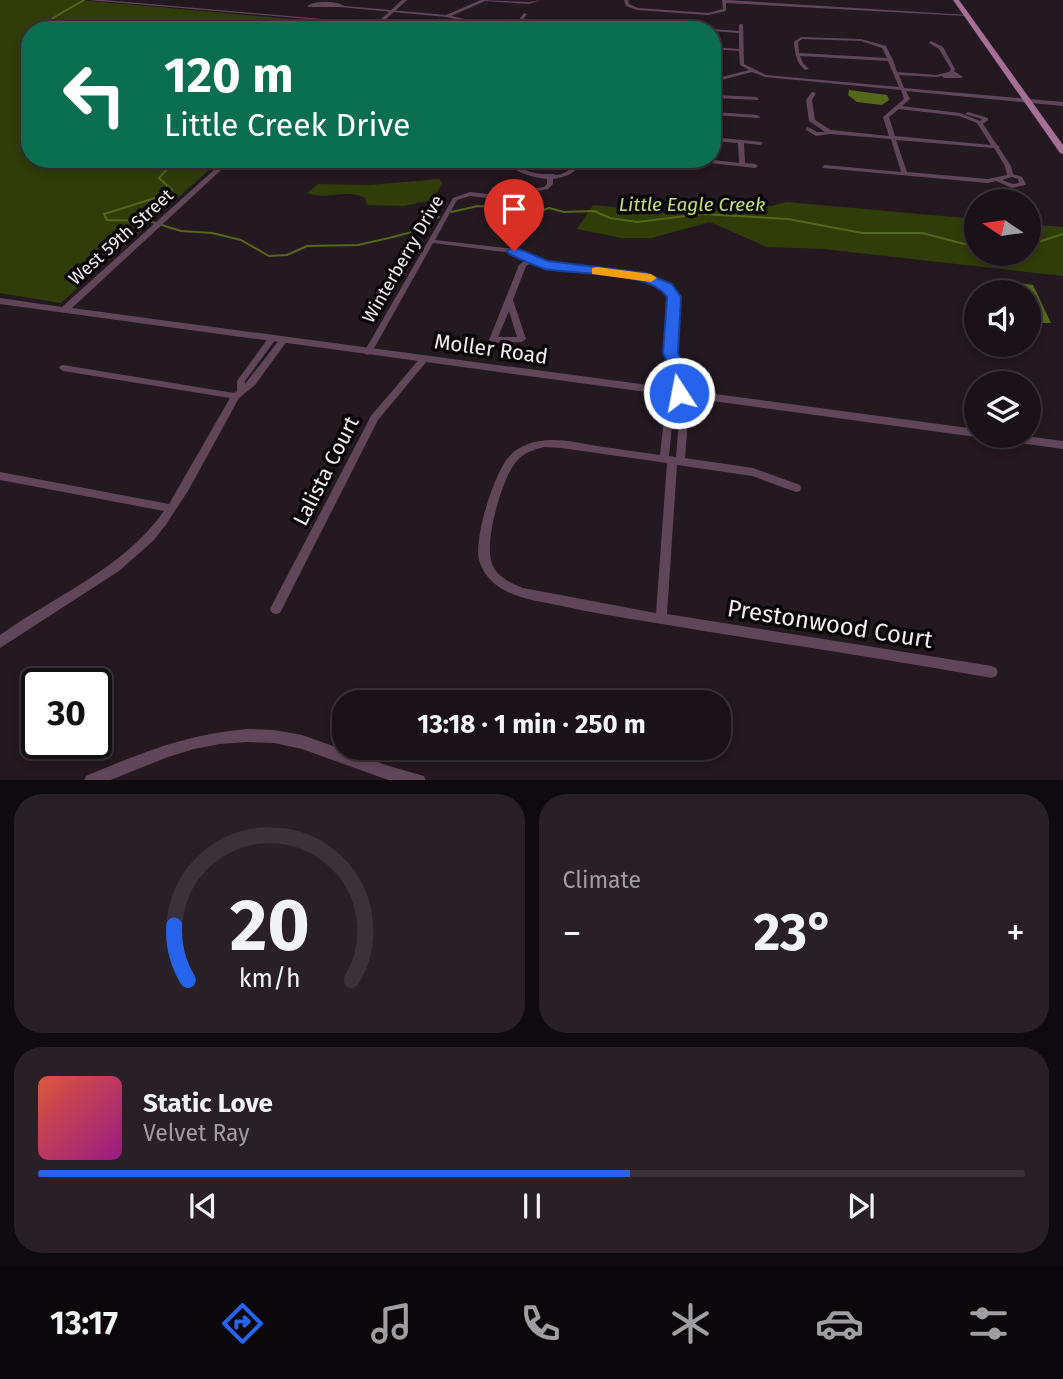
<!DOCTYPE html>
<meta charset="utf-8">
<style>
body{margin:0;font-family:"Fira Sans",sans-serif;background:#282026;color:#f1f3f6;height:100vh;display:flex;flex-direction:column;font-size:26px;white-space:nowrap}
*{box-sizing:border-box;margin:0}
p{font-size:23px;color:#a09ea2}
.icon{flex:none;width:38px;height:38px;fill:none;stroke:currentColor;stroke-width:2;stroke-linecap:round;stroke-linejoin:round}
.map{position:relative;height:780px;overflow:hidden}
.side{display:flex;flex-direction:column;gap:14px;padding:14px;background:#0f0a0e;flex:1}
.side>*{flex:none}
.hud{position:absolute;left:21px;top:21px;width:700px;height:147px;border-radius:28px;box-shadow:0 4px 10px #0003,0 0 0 2px #393238;background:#0b6e4f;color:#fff;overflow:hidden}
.needle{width:46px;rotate:283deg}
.fabs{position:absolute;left:964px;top:189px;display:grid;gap:14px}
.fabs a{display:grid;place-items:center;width:77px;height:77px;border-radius:50%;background:#1b1219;box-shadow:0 4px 10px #0003,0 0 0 2px #393238;font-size:35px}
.speed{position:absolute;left:21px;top:668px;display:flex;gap:14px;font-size:35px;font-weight:700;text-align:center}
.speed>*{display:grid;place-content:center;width:91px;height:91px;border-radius:50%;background:#1b1219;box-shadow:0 4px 10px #0003,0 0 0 2px #393238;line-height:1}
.speed .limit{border:4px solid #111;border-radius:10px;background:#fff;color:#111}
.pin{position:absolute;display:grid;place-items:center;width:60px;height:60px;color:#fff;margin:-72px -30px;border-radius:50% 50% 50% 0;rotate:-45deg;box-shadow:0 0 7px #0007}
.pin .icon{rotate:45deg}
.me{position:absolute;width:77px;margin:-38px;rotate:349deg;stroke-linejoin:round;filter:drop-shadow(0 0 5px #0008)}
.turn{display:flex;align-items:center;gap:24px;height:147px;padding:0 28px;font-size:32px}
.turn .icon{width:91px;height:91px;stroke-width:2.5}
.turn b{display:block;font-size:49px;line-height:60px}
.big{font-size:52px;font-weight:700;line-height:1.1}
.side .card{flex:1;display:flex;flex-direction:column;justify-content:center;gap:10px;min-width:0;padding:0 24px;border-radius:28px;background:#282026}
.side .dial{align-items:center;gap:0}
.dial svg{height:182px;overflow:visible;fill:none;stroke:#393238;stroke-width:7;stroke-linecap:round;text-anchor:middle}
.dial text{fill:#f1f3f6;stroke:none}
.song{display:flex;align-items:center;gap:21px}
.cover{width:84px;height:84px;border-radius:10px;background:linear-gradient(135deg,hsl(10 70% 55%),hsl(310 70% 35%))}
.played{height:7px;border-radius:4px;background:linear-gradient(90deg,#2563eb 60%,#393238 60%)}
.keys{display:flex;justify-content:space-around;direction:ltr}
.heat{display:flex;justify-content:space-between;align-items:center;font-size:38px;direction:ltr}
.side .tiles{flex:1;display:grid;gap:14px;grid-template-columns:1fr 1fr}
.card:last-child{grid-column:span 2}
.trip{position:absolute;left:332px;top:690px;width:399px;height:70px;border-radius:28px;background:#1b1219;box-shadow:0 4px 10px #0003,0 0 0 2px #393238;font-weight:700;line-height:70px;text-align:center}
.tabs{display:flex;height:112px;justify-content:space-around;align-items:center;background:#0b070a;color:#a09ea2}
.tabs .icon{width:49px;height:49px}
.tabs .active{color:#2563eb}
.tabs b{font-size:32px;color:#f1f3f6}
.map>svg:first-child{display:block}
.green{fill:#303d09}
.water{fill:#546819}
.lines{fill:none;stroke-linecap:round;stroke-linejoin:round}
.stream{stroke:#546819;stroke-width:2}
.minor{fill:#61465a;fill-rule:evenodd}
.tertiary{fill:#61465a;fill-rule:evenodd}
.primary{fill:#a56f98;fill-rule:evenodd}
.route{fill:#2563eb;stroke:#184099;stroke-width:2}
.slow{fill:#f59e0b}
.labels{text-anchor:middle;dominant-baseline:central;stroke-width:7;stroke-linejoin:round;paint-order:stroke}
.far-street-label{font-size:18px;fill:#f5ecf2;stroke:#0a0609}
.far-water-label{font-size:19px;font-style:italic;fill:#c1e078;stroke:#0a0609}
.street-label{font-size:21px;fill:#f5ecf2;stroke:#0a0609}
.near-street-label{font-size:24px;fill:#f5ecf2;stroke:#0a0609}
</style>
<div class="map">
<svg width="1063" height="781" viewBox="0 0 1063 781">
<rect width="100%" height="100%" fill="#241821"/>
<!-- green -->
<path class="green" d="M0,0H79L369,26L364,30H30V159H221L61,303L0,293Z
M439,179L442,183L433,200L404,206L367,205L365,198C347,188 325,201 307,193L318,184L369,185Z
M712,201L771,206L787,202L976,219V254H1029V224L1063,227V276L823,249L767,247L710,222L652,238H621L577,229L593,205L654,211Z"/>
<!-- water -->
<path class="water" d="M849,90L887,95L889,100L882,105L857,102L848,95Z
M999,280L1033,285L1051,323H1029V292H1005Z"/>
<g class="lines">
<!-- stream -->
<path class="stream" d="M63,30L73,24L51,21L53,18L84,0
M186,159L167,169L159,178L172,190L165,195L104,214L107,220L149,221L181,231L212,233L241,240L269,256L287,255L307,246L358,245L389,238L412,232L439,217
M451,212L478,206L499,207L509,213L526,216L549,208L564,212L594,211L610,218L637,222L702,214L788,219L862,233H922L976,247
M1029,245L1063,234"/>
<!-- minor -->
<path class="minor" d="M88,0H104L379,24L377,25Z
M481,0L529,2L541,0L529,4L485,1L451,16L469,20L476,27L506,30L475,29L467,22L446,17L340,7H309L307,6C317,0 335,1 345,6L446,15Z
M624,0H628L629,4L638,8L708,13L723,9L722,0H726L968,15L966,16L726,3V11L708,15L637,10L626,6Z
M524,13L527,14L515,30H511Z
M601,24L628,26L630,27L629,30H625L626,28L601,26L589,30H581Z
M741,24L743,25L744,64L766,75L899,87L888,61L800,56L803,63L809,69L805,70C796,63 795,53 794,42L801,37L861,39L886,46L893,60L897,72L936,75L949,72L951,69L939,49L929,43L931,41L943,47L955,69L954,71L963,77L961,78H944L942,76L936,77L899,75L904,88L1063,102V106L906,91L910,99L902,106L960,113L980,121L982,119L965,114L968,112L988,118V120L983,124L997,145L1000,147L999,148L1011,166L1013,174L1022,177L1026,184L1025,185L1012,188L996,181L988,183L823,168L822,167L825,165L901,172L891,139L830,134L816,136L806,130V128L808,127L817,132H825L809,121L806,100L812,92L816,93L812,100L815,120L831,130L889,136L883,117L904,99L901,90L765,77L752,72L718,81L717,95L756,97L758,98V100L716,98L715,112L757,115L760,117L759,118L712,115V90L714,79L749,70L740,65L739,51L712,49V47L739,49V33L712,31V30H710L712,29L739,31V25ZM802,39L861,41L882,48L887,58L799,53L798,42ZM899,109L959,116L977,123L991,145L895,136L889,117ZM896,140L994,148L1005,166L1007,175L988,179L907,172ZM1012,177L1018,179L1019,183L1013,184L1002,180Z
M689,25L695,30H690L688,27L676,30L674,27Z
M712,137L762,142L763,143L760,145L744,143L745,163L755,164L758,166L755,168L683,160L682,159H705L739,163L738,143L712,141Z
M361,159H408L405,161H364Z
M501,159C510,159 513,165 521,168C533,174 540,174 552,174C554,174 555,175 557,175C567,174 574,166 579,159H585C576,172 568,177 553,179V184L548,189L496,199L470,196L457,200L435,240L514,249L550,264L645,275L667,283L678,297L675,353L681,368L683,392H689L690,394L685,458L753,468L800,485L801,488L800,491L796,492L752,476L677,465L667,614L992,666L996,668L998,672L996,676L992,678C880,658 768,642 656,623C625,618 593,613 562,606C543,602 524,600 506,591C493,585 483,574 479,560C474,537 493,478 507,459C512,452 520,447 528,444C550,436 575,442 597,446C618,449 639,452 660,455L667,392L671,389L674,390L673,368L667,353L670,297L661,287L644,279L549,268L533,262L526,266L513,300L526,339L522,342L493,343L489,340L519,265L527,259L513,253L433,243L372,352L368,355L365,354L364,352L453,198L470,192L496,195L544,187L547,184V179C529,177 514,172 501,159ZM509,311L517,337H498ZM675,394L679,396L681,395L676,457L669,456ZM544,447L561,448L667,463L656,613L523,588C511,583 499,578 493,566C482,547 502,478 516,462C523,453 533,450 544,447Z
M272,336L276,339L245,381V384L280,339H286L287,341L255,385L239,398L188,491L165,526L153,541L119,571L0,648V635C56,595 123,569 164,511L0,480V472L169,504L230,398L63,371L59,368L60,366L63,365L234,393L237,391V381L269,337Z
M424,356L427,357L428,359L427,361L378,420L280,613L276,614L272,613L270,609L272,605L371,416L421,357Z
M247,729L274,730L302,735L389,766L424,776L426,781H391L302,749L274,743L247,742L220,744L194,749L168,757L108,781H84L86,776C141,753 187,734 247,729Z"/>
<!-- tertiary -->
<path class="tertiary" d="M402,0H407L374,30H369Z
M226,159H233L72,308L976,429V436H980L976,437L0,304V298L62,307Z
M993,436H1026L1063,441V449L998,440L994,439Z"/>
<!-- primary -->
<path class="primary" d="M953,0H959L1063,145V154L1060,153Z"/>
</g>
<!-- route -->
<path class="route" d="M514,247L548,261L645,273L672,284L681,297L678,353L685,368V397H674L670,368L663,353L667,297C649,270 576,275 545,269C533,266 521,259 509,254L507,251Z"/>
<!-- slow -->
<path class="slow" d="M597,267L651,274L657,278L651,282L592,274V268Z"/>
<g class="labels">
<!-- far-street labels -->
<g class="far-street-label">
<text transform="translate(121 237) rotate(-42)">West 59th Street</text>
<text transform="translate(403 259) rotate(-60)">Winterberry Drive</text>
</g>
<!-- far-water labels -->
<g class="far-water-label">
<text x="692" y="204">Little Eagle Creek</text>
</g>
<!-- street labels -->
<g class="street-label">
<text transform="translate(491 349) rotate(8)">Moller Road</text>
<text transform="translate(326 471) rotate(-63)">Lalista Court</text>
</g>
<!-- near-street labels -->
<g class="near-street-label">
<text transform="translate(830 624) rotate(9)">Prestonwood Court</text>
</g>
</g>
</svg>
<div class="fabs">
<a><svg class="needle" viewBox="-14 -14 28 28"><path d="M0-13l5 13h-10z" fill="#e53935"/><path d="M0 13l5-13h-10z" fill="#a09ea2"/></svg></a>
<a><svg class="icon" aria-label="sound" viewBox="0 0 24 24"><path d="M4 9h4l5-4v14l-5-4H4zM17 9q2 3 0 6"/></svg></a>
<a><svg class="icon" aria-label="layers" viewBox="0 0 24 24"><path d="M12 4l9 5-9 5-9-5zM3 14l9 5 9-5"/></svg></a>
</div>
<div class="speed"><div class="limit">30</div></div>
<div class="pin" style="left:514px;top:251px;background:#d93025"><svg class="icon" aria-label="arrive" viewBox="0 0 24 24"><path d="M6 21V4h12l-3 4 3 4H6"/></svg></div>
<svg class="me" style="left:679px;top:393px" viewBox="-20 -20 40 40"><circle r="17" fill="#2563eb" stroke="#fff" stroke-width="3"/><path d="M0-11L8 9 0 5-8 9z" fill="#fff"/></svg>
<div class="trip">13:18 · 1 min · 250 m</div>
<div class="hud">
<div class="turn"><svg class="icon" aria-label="left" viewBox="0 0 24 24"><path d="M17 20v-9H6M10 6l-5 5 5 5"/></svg><div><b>120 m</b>Little Creek Drive</div></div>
</div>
</div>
<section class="side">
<div class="tiles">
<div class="card dial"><svg viewBox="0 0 100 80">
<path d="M14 69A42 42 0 1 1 86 69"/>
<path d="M14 69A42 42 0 0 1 8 45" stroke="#2563eb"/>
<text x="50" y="56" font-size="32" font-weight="700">20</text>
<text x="50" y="72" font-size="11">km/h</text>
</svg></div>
<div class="card"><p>Climate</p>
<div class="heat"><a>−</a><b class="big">23°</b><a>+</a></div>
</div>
<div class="card">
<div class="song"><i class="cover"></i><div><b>Static Love</b><p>Velvet Ray</p></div></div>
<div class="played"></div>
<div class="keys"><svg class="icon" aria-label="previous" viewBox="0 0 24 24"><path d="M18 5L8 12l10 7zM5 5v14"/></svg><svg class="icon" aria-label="pause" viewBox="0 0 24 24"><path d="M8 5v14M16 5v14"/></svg><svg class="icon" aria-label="next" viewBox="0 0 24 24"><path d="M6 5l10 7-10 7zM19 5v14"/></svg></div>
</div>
</div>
</section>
<nav class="tabs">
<b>13:17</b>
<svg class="icon active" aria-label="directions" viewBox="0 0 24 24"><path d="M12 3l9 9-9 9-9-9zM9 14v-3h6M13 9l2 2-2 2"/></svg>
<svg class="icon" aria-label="music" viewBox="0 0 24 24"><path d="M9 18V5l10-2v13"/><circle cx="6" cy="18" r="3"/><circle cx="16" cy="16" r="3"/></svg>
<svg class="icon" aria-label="phone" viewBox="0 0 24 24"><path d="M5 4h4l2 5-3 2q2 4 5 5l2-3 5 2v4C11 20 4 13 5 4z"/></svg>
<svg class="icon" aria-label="climate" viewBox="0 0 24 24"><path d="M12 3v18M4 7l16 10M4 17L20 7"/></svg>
<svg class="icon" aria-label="car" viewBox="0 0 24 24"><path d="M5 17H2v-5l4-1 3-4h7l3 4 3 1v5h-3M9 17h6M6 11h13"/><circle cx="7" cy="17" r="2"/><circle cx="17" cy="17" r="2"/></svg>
<svg class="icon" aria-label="filters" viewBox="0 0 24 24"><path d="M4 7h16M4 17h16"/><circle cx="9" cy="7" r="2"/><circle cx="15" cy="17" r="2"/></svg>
</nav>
